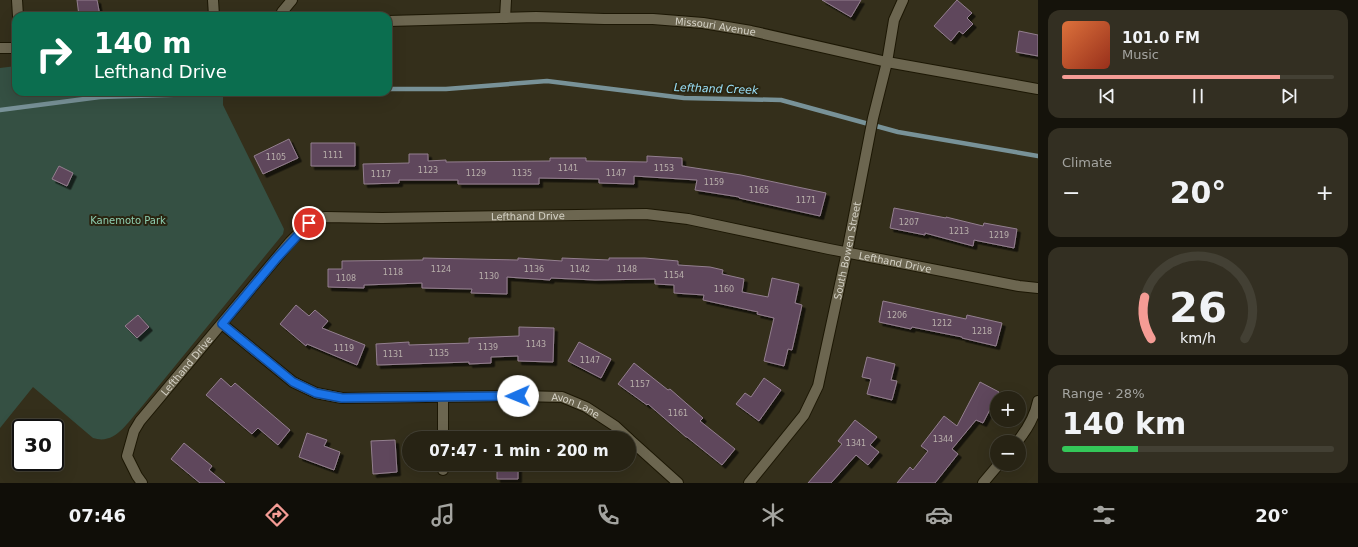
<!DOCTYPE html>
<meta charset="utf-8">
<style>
body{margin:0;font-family:"DejaVu Sans",sans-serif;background:#332f22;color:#f1f3f6;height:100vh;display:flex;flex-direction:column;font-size:15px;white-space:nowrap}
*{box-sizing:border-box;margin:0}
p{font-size:13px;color:#a4a4a0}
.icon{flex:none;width:22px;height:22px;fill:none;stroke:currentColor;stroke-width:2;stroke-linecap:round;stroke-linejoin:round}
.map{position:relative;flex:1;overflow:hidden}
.details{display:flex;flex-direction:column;gap:10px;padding:10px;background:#15130b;width:320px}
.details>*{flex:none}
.top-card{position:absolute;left:12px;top:12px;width:380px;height:84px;border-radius:12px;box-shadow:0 4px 16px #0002,0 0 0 1px #434034;background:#0b6e4f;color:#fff;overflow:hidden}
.controls{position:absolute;left:990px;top:391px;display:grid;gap:8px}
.controls a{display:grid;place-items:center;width:36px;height:36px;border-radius:50%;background:#272314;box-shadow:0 4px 16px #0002,0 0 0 1px #434034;font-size:20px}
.speed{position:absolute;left:12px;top:419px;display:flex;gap:8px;font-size:20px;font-weight:700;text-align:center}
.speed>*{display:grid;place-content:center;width:52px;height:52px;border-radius:50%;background:#272314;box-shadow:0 4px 16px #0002,0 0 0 1px #434034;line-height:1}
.speed .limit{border:2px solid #111;border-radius:6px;background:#fff;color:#111}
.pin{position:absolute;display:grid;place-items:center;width:34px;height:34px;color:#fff;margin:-17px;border:2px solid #fff;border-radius:50%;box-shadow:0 1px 4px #0007}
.me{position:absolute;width:44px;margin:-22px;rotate:269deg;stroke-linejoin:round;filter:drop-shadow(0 0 3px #0008)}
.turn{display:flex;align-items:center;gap:14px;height:84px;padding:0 16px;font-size:18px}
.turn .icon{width:52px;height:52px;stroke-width:2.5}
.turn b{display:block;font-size:28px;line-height:34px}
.big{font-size:30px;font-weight:600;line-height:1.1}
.details .widget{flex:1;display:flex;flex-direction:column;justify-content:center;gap:6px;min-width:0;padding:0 14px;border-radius:12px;background:#332f22}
.details .dial{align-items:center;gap:0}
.dial svg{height:104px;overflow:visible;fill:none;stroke:#434034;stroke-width:7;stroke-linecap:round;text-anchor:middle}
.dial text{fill:#f1f3f6;stroke:none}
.song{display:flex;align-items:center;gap:12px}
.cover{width:48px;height:48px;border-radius:6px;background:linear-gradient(135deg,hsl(20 70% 55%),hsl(10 70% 35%))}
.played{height:4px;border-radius:2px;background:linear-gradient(90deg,#f59c95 80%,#434034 80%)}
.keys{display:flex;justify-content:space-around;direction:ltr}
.heat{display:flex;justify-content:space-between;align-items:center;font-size:22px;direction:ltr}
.charge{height:6px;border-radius:3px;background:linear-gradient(90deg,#34c759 28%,#434034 0)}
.trip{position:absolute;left:402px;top:431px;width:234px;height:40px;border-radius:20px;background:#272314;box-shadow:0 4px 16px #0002,0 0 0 1px #434034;font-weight:600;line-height:40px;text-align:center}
.menu{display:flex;height:64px;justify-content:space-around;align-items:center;background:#100e08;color:#a4a4a0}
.menu .icon{width:28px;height:28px}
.menu .on{color:#f59c95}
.menu b{font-size:18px;color:#f1f3f6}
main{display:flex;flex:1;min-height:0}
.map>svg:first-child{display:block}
.green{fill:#355043}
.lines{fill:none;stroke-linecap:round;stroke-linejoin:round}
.stream{stroke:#789298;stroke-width:4.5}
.building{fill:#5f465b;stroke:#937f8f;filter:url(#shadow)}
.minor-casing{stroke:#1c1704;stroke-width:12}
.minor{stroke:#6c6650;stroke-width:10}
.route-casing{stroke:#114b97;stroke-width:10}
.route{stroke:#1a73e8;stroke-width:7}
.labels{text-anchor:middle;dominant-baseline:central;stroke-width:4;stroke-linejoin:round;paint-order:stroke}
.number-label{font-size:8px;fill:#b8afab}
.street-label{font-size:10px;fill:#d5d2c6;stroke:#2a2511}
.park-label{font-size:10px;fill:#8fd0b2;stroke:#2a2511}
.water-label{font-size:11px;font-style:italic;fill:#9ae0f9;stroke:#2a2511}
</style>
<main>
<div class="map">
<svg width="1038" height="483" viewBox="0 0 1038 483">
<defs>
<filter id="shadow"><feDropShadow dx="3.5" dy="3.5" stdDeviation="0" flood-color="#0009"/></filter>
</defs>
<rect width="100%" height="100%" fill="#342f1b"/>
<!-- green -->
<path class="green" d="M16,66V92H223V105L284,229L283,234L139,410C126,424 115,445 93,438L33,387L0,428V68Z"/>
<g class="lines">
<!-- stream -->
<path class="stream" d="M388,89H446L547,81L684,98L781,100L898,132L1038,156
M0,110L100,97L264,92"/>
</g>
<!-- building -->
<path class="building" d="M77,0H97L100,16H79Z
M822,0H861L851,17Z
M957,0L972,13L967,18L973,24L963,34L959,31L951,41L934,26Z
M1019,31L1038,35V56L1016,52Z
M289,139L298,158L263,174L254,156Z
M311,143H355V166H311Z
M409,154H428V161L446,160V162L550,161V158H586V161L647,162V156L682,158V166L741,175L826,193L820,216L739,198V197L695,190L697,180L634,176V184L599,183V179L539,178V184H458V180H399V183L364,184L363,164L409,163Z
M59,166L73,173L67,186L52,179Z
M894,208L946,218V217L983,226L984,223L1017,229L1014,248L974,240L973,246L925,233V235L890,228Z
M423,258L518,260V258L562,261V258L609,260V258H645L678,261V265L710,267L723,270L722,274L744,279L742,292L768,297L772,278L799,284L795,303L802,305L792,350L788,349L784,366L764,361L774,318L757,314L758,312L703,300L704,295L674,293V285L655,284V279L595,280L551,278L550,280L507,277V294L471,293L472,289L422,288V283L364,285V288L328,287V269H342V261L423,260Z
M883,301L966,319L967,315L1002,323L996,346L962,338V337L912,327L911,329L879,322Z
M296,305L309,316L315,310L328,321L322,328L365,345L357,365L307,344L306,346L280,324Z
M138,315L149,327L137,338L125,326Z
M519,327L554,328L553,362L518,361V356L491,357V363L469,364V362L377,365L376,344L409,342V345L469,343V338L519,336Z
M579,342L611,359L601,378L568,361Z
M867,357L895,364L891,380L897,381L892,400L867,394L871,379L862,377Z
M634,363L668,390L670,389L703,418L700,421L735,449L722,465L687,437H686L648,404L647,405L618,384Z
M221,378L231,387L235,383L290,430L278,445L258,428L252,434L206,395Z
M764,378L781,390L759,421L736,404L745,393L751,397Z
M980,382L999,392L983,423L976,420L952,449L958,454L935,483H897L910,467L913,470L928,451L921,446L944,416L957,426Z
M855,420L877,437L870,445L879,452L868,465L856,455L831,483H808L842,444L838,441Z
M307,433L327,440L324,446L340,452L334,470L299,457Z
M395,440L397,472L373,474L371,441Z
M184,443L212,466L209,470L225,483H200L171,459Z
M497,464H518V479H497Z"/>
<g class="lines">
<defs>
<g id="minor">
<path d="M17,0L18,16"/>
<path d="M213,0L214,16"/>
<path d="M282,16V12L292,0"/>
<path d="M505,18L506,0"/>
<path id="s1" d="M388,21L536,17L604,19H653L703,23L751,31L887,62L1038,89"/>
<path d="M0,48H16"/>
<path id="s2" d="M222,324L293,382L316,393L342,398L519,396L562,397L586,407L615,426L628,438"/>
<path d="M443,438V397"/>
<path d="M629,439L678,483"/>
<path d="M1017,442C1026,431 1035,416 1038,401"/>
<path d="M443,464V470"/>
<path id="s3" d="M142,483L137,476L127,456L134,431L140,421L290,242L309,223L325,217L382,218L646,214L688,219L829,249L1019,286L1038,288"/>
<path id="s4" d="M749,483L804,415L818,386L847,252L873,118L887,62L894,20L903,0"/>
<path d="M983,483L999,464"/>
</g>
</defs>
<!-- minor casing -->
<use href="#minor" class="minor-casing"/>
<!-- minor -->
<use href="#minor" class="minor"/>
</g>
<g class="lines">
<defs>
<path id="route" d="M309,223L276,259L222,324L293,382L316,393L342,398L518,396"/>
</defs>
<!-- route casing -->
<use href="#route" class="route-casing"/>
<!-- route -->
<use href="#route" class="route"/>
</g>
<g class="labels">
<!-- number labels -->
<g class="number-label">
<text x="333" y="155">1111</text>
<text x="276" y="157">1105</text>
<text x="568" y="168">1141</text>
<text x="664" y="168">1153</text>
<text x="428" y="170">1123</text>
<text x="476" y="173">1129</text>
<text x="522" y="173">1135</text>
<text x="616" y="173">1147</text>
<text x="381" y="174">1117</text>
<text x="714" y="182">1159</text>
<text x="759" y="190">1165</text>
<text x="806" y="200">1171</text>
<text x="909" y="222">1207</text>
<text x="959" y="231">1213</text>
<text x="999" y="235">1219</text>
<text x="441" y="269">1124</text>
<text x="534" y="269">1136</text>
<text x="580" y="269">1142</text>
<text x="627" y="269">1148</text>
<text x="393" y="272">1118</text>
<text x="674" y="275">1154</text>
<text x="489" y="276">1130</text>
<text x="346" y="278">1108</text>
<text x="724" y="289">1160</text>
<text x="897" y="315">1206</text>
<text x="942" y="323">1212</text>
<text x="982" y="331">1218</text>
<text x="536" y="344">1143</text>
<text x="488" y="347">1139</text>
<text x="344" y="348">1119</text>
<text x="439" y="353">1135</text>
<text x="393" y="354">1131</text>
<text x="590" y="360">1147</text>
<text x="640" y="384">1157</text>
<text x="678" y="413">1161</text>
<text x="943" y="439">1344</text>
<text x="856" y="443">1341</text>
</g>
<!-- street labels -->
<g class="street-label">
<text stroke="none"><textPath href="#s1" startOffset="328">Missouri Avenue</textPath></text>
<text stroke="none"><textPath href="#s3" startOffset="549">Lefthand Drive</textPath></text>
<text stroke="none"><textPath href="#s4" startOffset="258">South Bowen Street</textPath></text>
<text stroke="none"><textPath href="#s3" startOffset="921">Lefthand Drive</textPath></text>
<text stroke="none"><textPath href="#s3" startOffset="141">Lefthand Drive</textPath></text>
<text stroke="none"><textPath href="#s2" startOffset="379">Avon Lane</textPath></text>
</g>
<!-- park labels -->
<g class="park-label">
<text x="128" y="220">Kanemoto Park</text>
</g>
<!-- water labels -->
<g class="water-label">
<text transform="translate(716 89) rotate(2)">Lefthand Creek</text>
</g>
</g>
</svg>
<div class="controls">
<a>+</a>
<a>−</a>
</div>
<div class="speed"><div class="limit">30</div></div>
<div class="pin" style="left:309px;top:223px;background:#d93025"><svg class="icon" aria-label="arrive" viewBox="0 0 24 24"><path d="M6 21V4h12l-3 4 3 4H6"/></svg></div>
<svg class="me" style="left:518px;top:396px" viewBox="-20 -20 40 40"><circle r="19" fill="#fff"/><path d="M0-13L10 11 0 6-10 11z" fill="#1a73e8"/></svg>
<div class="trip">07:47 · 1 min · 200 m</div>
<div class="top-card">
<div class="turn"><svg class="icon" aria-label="right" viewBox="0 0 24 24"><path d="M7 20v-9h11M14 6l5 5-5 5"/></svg><div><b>140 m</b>Lefthand Drive</div></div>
</div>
</div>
<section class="details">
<div class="widget">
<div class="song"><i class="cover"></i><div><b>101.0 FM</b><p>Music</p></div></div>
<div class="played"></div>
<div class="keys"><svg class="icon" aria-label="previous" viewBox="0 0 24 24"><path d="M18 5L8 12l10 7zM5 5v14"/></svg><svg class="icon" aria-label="pause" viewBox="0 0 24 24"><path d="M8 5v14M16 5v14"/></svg><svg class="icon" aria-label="next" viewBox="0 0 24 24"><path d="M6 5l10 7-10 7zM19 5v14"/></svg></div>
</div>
<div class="widget"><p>Climate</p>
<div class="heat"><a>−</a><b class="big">20°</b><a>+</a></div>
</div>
<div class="widget dial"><svg viewBox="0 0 100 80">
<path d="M14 69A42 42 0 1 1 86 69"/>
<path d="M14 69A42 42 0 0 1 9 37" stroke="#f59c95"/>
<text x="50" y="56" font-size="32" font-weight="700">26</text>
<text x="50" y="72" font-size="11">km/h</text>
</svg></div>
<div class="widget"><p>Range · 28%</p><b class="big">140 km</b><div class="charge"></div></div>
</section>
</main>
<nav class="menu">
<b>07:46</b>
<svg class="icon on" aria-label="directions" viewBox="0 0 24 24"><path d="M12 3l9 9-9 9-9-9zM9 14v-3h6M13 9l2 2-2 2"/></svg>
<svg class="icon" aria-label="music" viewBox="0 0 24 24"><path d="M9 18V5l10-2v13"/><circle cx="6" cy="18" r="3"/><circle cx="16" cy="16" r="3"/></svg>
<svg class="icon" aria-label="phone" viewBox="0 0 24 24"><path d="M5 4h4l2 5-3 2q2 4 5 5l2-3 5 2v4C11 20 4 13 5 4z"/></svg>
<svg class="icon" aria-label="climate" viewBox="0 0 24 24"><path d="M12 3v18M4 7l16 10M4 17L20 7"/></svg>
<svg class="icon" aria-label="car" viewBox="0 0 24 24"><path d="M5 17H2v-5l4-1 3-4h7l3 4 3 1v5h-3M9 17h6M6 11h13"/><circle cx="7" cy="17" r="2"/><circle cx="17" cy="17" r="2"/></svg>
<svg class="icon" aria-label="filters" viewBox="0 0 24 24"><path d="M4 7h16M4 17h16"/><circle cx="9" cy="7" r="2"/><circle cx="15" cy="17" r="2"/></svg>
<b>20°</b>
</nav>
